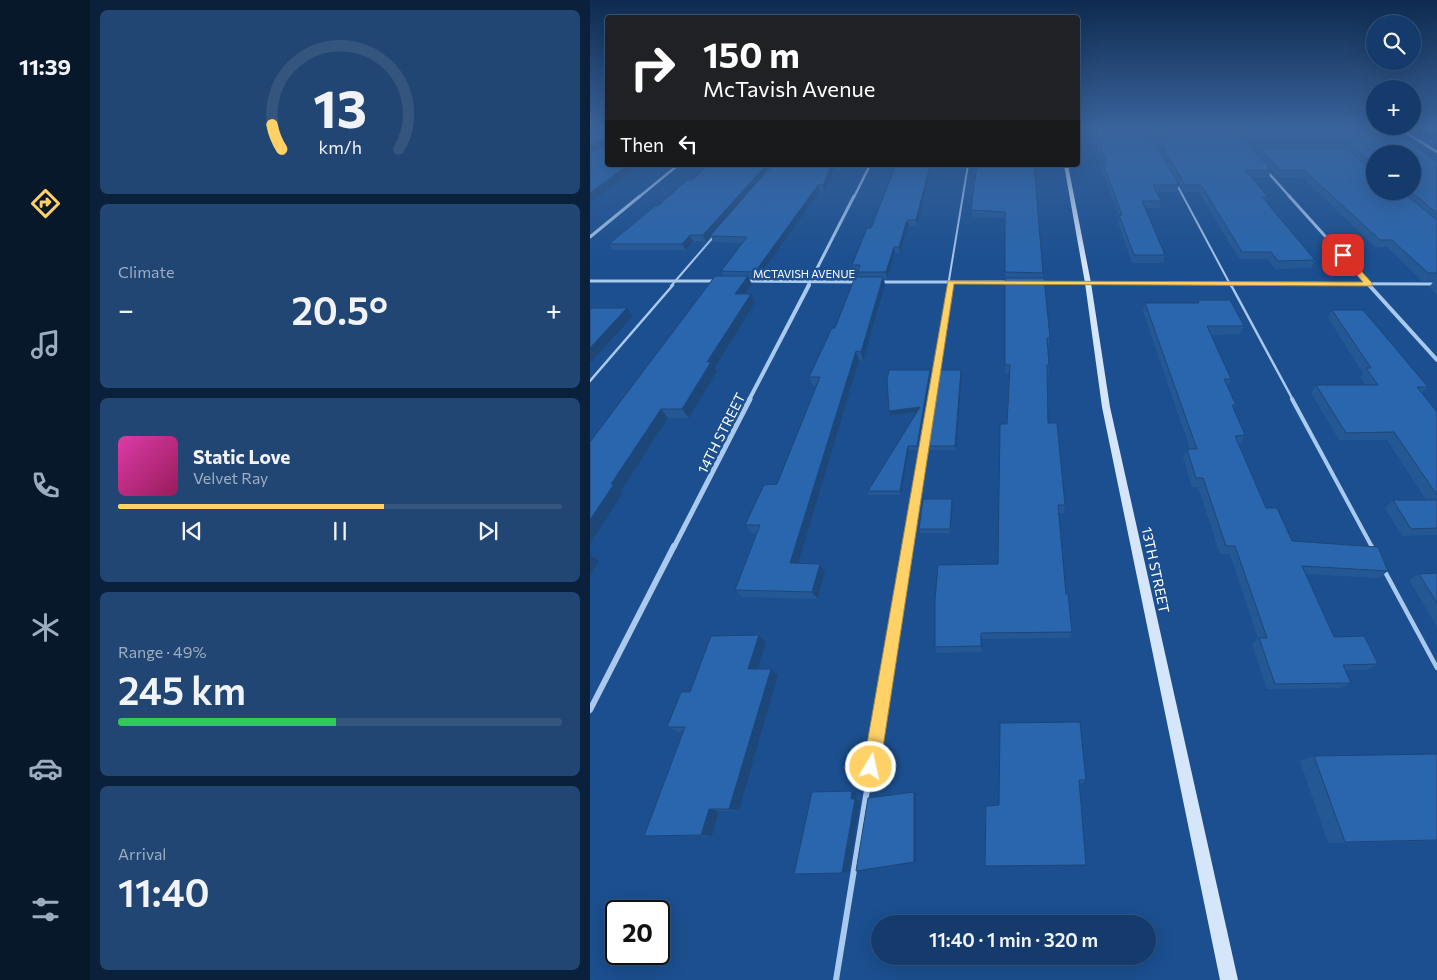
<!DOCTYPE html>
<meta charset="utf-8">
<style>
body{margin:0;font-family:Commissioner,sans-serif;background:#214673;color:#f1f3f6;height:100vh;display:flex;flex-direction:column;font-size:19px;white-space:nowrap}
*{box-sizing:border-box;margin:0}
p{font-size:16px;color:#9dadc1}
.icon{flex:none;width:28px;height:28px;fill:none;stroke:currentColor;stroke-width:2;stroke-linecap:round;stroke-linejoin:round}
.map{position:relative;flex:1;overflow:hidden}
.sheet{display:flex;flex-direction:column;gap:10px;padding:10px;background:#0b203b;width:500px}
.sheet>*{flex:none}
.top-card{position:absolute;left:15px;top:15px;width:475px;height:152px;border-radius:5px;box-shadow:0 5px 20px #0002,0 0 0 1px #33557e;background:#202124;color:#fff;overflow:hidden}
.buttons{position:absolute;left:776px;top:15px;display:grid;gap:10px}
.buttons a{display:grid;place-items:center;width:55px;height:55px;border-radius:50%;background:#143b6b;box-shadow:0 5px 20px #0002,0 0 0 1px #33557e;font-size:25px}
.speed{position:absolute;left:15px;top:900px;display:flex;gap:10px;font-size:25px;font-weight:700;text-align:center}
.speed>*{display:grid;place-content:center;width:65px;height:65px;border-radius:50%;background:#143b6b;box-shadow:0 5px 20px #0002,0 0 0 1px #33557e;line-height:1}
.speed .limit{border:2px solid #111;border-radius:8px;background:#fff;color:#111}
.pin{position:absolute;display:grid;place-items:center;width:42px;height:42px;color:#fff;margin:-21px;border-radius:10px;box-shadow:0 2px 8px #0006}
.me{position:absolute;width:55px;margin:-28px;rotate:9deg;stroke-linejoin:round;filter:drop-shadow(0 0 4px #0008)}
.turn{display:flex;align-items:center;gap:18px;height:105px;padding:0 15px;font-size:22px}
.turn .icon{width:65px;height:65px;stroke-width:2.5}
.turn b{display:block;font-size:35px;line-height:42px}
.then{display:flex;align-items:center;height:48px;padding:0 15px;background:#0003;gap:10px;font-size:19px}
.big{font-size:38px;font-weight:600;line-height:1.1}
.sheet .widget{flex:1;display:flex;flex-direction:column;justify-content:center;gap:8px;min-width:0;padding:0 18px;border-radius:8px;background:#214673}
.sheet .dial{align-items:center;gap:0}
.dial svg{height:130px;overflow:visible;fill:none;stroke:#33557e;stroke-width:7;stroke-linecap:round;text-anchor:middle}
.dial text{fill:#f1f3f6;stroke:none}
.song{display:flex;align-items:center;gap:15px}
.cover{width:60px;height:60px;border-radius:8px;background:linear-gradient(135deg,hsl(320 70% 55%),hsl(330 70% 35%))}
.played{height:5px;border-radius:2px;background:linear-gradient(90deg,#ffd166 60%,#33557e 60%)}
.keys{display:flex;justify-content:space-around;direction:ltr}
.heat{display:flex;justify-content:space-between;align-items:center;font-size:28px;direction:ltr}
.charge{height:8px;border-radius:4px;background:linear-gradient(90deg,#34c759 49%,#33557e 0)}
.trip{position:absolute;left:281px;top:915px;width:285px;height:50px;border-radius:25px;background:#143b6b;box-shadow:0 5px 20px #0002,0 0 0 1px #33557e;font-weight:600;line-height:50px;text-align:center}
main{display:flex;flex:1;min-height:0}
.tabs{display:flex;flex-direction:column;width:90px;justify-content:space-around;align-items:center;background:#08182b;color:#9dadc1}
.tabs .icon{width:35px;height:35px}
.tabs .selected{color:#ffd166}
.tabs b{font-size:22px;color:#f1f3f6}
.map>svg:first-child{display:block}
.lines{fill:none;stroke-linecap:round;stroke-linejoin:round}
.lane-far4{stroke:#a9c9ee;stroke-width:2}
.lane-far3{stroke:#a9c9ee;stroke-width:2.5}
.lane-far2{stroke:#a9c9ee;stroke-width:4}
.lane-far1{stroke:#a9c9ee;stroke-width:4.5}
.lane{stroke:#a9c9ee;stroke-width:6}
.street-far4{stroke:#a9c9ee;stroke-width:2.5}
.street-far3{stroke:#a9c9ee;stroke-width:3}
.street-far2{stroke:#a9c9ee;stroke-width:4}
.street-far1{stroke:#a9c9ee;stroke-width:5}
.street{stroke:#a9c9ee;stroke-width:6}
.secondary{fill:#d6e6fa;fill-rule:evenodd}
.primary{fill:#f0f6ff;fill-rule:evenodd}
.wall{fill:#245895;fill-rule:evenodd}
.shaded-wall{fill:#1d4779}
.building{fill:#2a66ad;stroke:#1d4779}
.route{fill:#ffd166;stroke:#a68842}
.labels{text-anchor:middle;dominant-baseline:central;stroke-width:5;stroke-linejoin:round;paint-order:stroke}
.far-street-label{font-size:11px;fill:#fff;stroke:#1b4f8f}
.street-label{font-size:14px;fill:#fff;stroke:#1b4f8f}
</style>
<main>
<nav class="tabs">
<b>11:39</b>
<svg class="icon selected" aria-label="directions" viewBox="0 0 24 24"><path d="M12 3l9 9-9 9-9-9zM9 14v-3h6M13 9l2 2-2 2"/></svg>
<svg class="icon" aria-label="music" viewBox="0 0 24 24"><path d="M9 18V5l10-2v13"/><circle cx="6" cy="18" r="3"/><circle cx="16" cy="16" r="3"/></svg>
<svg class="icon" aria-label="phone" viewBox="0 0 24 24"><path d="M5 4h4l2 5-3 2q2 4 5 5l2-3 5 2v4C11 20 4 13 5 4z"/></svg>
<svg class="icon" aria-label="climate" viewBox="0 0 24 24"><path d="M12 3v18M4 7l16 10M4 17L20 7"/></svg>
<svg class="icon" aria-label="car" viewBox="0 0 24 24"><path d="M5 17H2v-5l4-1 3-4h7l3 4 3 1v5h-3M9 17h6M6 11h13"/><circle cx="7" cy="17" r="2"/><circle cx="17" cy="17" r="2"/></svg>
<svg class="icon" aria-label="filters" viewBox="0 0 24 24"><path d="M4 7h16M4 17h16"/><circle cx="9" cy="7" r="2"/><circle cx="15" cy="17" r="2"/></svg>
</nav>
<section class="sheet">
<div class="widget dial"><svg viewBox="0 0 100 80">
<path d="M14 69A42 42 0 1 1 86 69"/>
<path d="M14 69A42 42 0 0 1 8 54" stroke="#ffd166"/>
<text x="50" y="56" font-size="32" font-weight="700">13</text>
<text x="50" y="72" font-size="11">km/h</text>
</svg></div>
<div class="widget"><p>Climate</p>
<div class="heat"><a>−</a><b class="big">20.5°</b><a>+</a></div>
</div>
<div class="widget">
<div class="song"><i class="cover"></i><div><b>Static Love</b><p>Velvet Ray</p></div></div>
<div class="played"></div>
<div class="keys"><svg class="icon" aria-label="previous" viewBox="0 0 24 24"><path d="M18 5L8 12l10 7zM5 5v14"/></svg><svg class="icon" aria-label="pause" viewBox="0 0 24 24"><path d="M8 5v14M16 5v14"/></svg><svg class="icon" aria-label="next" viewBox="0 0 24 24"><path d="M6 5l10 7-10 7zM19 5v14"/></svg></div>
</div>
<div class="widget"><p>Range · 49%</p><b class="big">245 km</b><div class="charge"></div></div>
<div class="widget"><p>Arrival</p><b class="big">11:40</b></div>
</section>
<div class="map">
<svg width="847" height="980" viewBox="0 0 847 980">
<rect width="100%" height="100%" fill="#1b4f8f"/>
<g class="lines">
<!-- lane-far4 -->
<path class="lane-far4" d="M586,183L641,286
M81,286L125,235
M358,286L378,165"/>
<!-- lane-far3 -->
<path class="lane-far3" d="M641,285L703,400
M0,381L83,285
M340,400L359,285"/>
<!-- lane-far2 -->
<path class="lane-far2" d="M702,399L782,547
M316,547L340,399"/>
<!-- lane-far1 -->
<path class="lane-far1" d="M781,546L783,549
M793,568L847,668
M285,737L316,546"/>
<!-- lane -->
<path class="lane" d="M246,980L286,735"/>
<!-- street-far4 -->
<path class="street-far4" d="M807,127L847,152
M675,169L700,197
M49,197L88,165
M264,197L280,165"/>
<!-- street-far3 -->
<path class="street-far3" d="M699,196L780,286
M0,237L50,196
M0,281H127
M156,281L269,282
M288,282H422
M448,283L847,284
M218,286L264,196"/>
<!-- street-far2 -->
<path class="street-far2" d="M779,285L847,360
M159,400L219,285"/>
<!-- street-far1 -->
<path class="street-far1" d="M84,547L160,399"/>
<!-- street -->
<path class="street" d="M0,710L84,546"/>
<!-- secondary -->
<path class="secondary" d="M474,165H478L501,283L520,407L648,980H630L512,407L495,283Z"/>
<!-- primary -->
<path class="primary" d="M847,127V129L782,128V127Z"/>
</g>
<!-- wall -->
<path class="wall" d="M504,127H556L589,185L587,192H567L571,201L570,208H555L575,255L573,263H542L528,222L529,217L512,170L513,163L504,135L505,129Z
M557,127H800L847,162V295L839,287L844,281H832L797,247H785L712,177H687L681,170L679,177H661L678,197L676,201L682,209L725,260L721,268L685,269L678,259H649L609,192H593ZM662,149H669L667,155ZM785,154L822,191H785Z
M118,165H247L234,191H230L168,278H159L162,285L156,294H161L165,302L125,368L127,371L99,418H78L31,491L33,493L0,544V442L133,276L131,271L152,243L123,242L121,236L116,242L103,241L96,250H23L19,244L102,180Z
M342,165L327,226H319L317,229L310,253H305L297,279H294L295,285L273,361L269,360L208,563L230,564L235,571L228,599L152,597L145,590L166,533H162L155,525L187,484L226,386H223L219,377L245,328L269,277L268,271H264L262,265L281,228Z
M387,165L453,273V278L460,338L459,346H458L459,365V374H457L458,423L475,505L474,513H469L476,594L482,632L481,638L392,639V652L347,653L345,647L408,564L419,374H415V218L382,217L381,210Z
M608,300L654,326L650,334L621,335L641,379L637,387L646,405L644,409L655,435L650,444H649L676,508L702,541L798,571L789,578L716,574L744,637L788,664L777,670H756L761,683L751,688L677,689L662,644L668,638L640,554H630L608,487H602L593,458L597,449H600L553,311L555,303H607Z
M742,310L838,387L832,393L847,412V535L812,536L795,508L803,500H836L797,440H749L721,393L726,385H776L770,377L773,373L738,318Z
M371,370L372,374L366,450H335V446Z
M341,375L328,450H319L311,495H279L278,491L327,412L300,416L299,411Z
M362,499L363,503L360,533H330L329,529Z
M847,573V627L819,580L829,574Z
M176,642L167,669H181L188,675L149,811H129L122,836H54L93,731L88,732L77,727L100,692Z
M410,723L496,780L493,783H489L409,805Z
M847,754V841L738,843L710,761L724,756Z"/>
<!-- shaded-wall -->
<path class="shaded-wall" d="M15,139L18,143V145L0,155V147Z
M38,165H49L0,202V193Z
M176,165H183L120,236H121L116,242L113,235Z
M242,165H247L234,191L233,185Z
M340,165H342L327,226L326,220Z
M228,185L230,191L168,278L165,272Z
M318,220L319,226L317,229L310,253L309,247L316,223Z
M100,235L103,241L96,250L92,244Z
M304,247L305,253L297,279L296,272Z
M158,276L162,285L149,302L145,294Z
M293,277L295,285L273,361L271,352Z
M161,294L165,302L125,368L127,371L99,418L92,409L117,362Z
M37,308L43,316L0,363V348Z
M266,351L269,360L206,571L200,563Z
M340,370L341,375L328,450L327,446Z
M371,370L372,374L366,450L365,446Z
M330,407L331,411L300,416L299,411Z
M71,409L78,418L31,491L33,493L0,544V520L21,484Z
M318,446L319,450L311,495L310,491Z
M362,499L363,503L360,533V529Z
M0,555L9,561L0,576Z
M230,564L235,571L228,599L222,592Z
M391,633L392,639V652L391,646Z
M169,635L176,642L166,675L158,669Z
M181,669L188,675L149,811L139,809Z
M262,791L267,794L266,799L270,801L259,872L252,873Z
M324,792L326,793V862H324Z
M119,809L129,811L122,836L111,835Z"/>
<!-- building -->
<path class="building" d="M0,127H18V141L15,139L0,147Z
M507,127H556L589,185H563L571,201H552L575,255H544L529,215H532L513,163H516L505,129H508Z
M562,127H643L681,170H655L678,197H673L682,209L725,260L688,261L681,252H652L611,185H595Z
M650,127H800L847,162V213L820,191H822V154H785V165L757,143H664Z
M18,142V165H38L0,193V154L16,144Z
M669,148H755L785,172V191H811L847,220V273H838L802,240H790L714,170H690Z
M118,165H176L113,235H100L92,244H19L65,206H68L97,180H102Z
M182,165H242L233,185H228L165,272L131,271L157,237L120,236Z
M306,165H340L326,220H318L316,223L309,247H304L296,272H268L270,265H262L277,228H281Z
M387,165H444L453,273L415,272V212L381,210Z
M125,276H158L145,294H161L117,362H121L92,409H71L21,484H24L0,520V442Z
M265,277H293L271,352L266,351L200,563L230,564L222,592L145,590L170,525H155L174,485L187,484L230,377H219L242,328H245Z
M415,278H454L460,338H457L459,365H457L458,423H467L475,505H468L476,594H478L482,632L391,633V646L345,647V600L348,565L408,564L410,424H417L420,365H415Z
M608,300H640L654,326H617L641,379H634L646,405H642L655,435L645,436L676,508H687L702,541L788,547L798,571L712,566L744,637L774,636L788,664L753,665L761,683L685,684L669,638H677L645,546H636L613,478H606L597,449H607L555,303H609Z
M0,308H37L0,348Z
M742,310H773L838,387H827L847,412V495L804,432L756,433L726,385H788L776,368H781Z
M299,370H340L327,446H318L310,491H278L330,407L299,411L297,380Z
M347,370H371L365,446H335Z
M333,499H362L360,529H329Z
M803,500H847V528L821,529Z
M847,573V603L829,574Z
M169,635L158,669H181L139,809H119L111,835L54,836L95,727H77L91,692H100L121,636Z
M490,722L496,780H489L496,865L395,866L396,806L409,805L410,723Z
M847,754V840L755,842L724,756Z
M262,791L261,799H265L252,873L204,874L222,792Z
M324,792V862L266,871L278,798Z"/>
<!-- sky -->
<linearGradient id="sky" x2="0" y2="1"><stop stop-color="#0f2b4f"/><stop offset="0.48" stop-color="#39639b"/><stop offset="1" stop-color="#39639b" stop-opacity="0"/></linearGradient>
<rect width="847" height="265" fill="url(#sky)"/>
<!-- route -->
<path class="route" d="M750,253H755L782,283V286L364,284L290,767L287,773L281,775L275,773L273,767L358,281L773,282L750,256Z"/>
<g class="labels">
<!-- far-street labels -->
<g class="far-street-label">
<text x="214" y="273">MCTAVISH AVENUE</text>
</g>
<!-- street labels -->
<g class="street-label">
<text transform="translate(131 433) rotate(-63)">14TH STREET</text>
<text transform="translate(566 570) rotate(78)">13TH STREET</text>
</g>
</g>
</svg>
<div class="buttons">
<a><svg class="icon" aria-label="search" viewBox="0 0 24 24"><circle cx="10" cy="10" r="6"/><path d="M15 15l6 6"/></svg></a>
<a>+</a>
<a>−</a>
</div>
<div class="speed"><div class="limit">20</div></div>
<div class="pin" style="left:753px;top:255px;background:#d93025"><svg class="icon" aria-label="arrive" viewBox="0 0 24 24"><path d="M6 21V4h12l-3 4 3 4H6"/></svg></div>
<svg class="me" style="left:281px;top:767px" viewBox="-20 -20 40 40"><circle r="17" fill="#ffd166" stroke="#fff" stroke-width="3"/><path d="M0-11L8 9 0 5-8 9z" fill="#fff"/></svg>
<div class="trip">11:40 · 1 min · 320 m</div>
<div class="top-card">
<div class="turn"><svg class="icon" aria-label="right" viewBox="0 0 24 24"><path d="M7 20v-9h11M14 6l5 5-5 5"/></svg><div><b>150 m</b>McTavish Avenue</div></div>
<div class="then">Then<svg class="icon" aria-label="left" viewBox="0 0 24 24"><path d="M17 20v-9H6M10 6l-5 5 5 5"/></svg></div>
</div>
</div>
</main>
